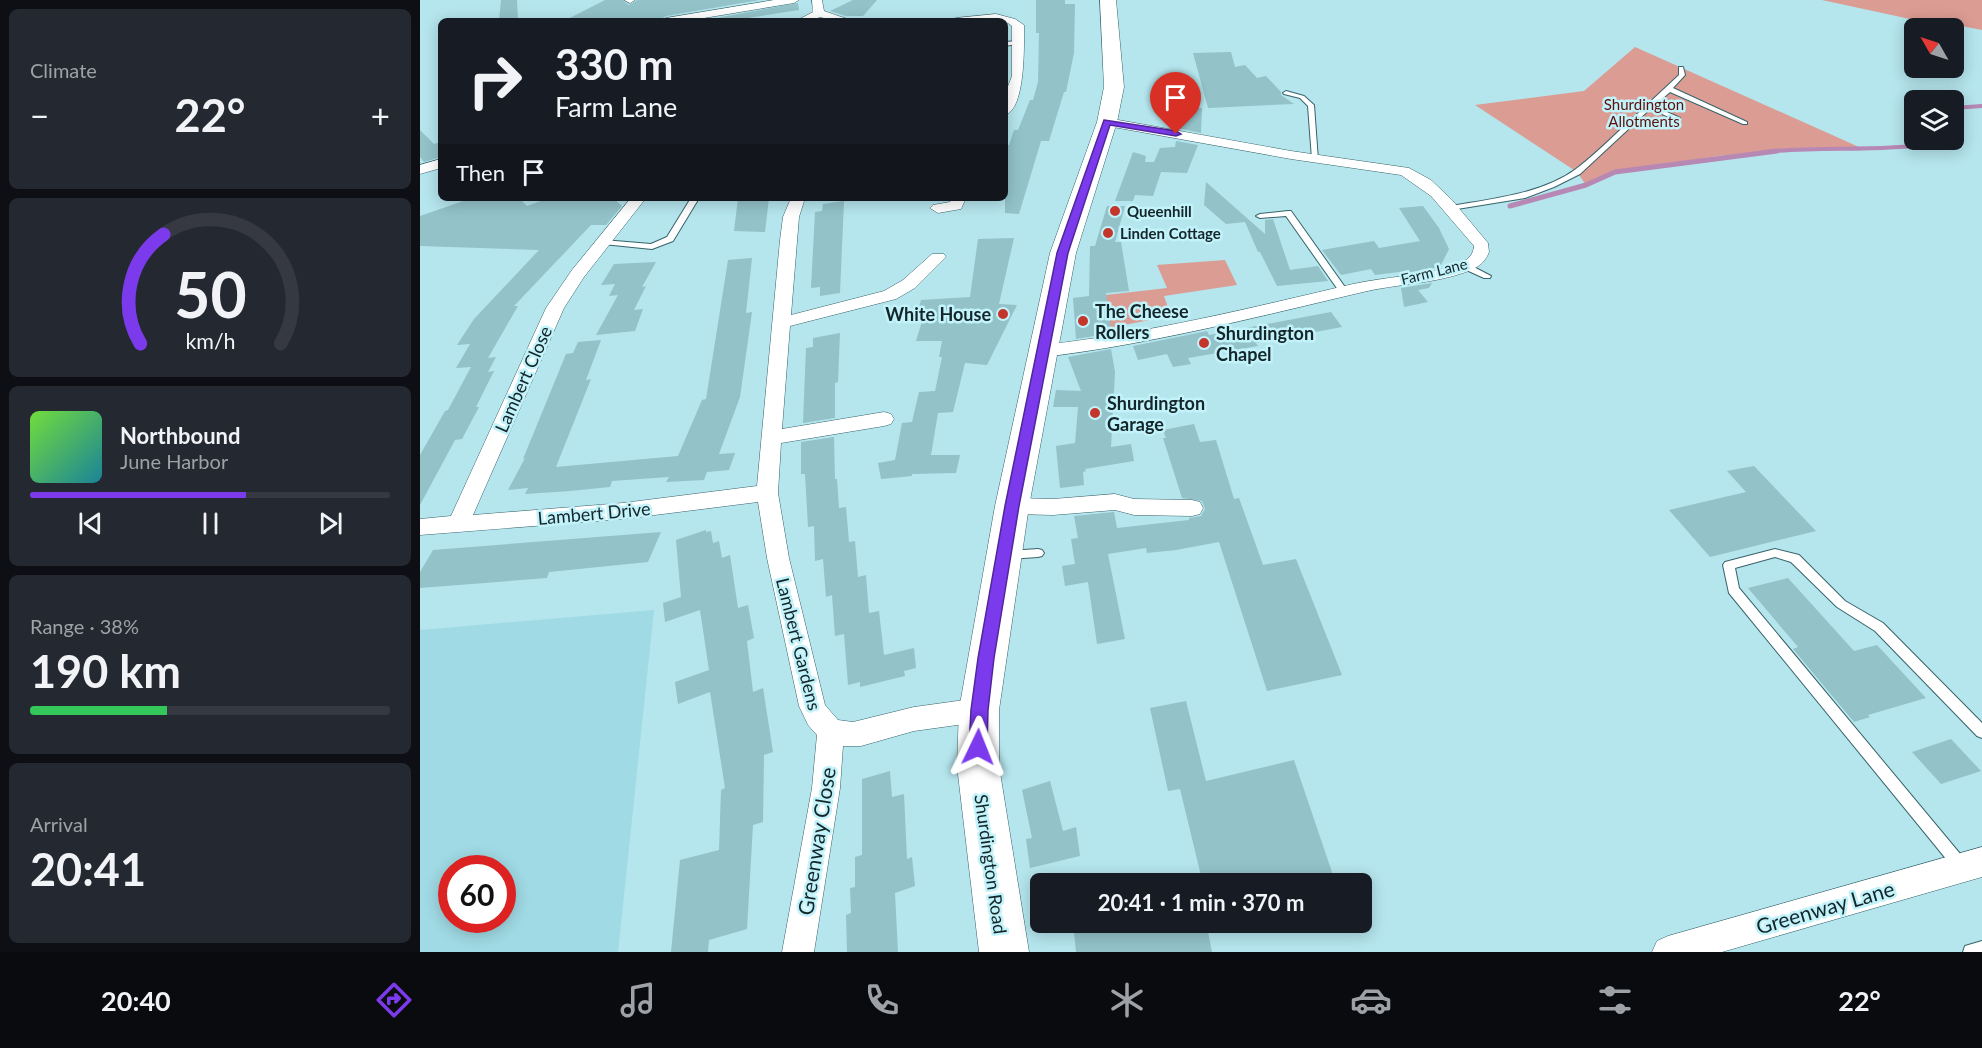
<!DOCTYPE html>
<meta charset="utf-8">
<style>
body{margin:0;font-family:Lato,sans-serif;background:#242831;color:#f1f3f6;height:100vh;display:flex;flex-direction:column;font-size:22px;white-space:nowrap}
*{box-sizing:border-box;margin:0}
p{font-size:20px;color:#9ea1a6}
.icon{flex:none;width:33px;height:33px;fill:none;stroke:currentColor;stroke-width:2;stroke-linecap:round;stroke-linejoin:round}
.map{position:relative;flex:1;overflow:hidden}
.side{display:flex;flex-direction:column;gap:9px;padding:9px;background:#0d0f14;width:420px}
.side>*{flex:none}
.guide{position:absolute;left:18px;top:18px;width:570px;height:183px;border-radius:9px;box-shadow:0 3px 15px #0003;background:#171b24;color:#f1f3f6;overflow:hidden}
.needle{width:39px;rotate:309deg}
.fabs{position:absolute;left:1484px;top:18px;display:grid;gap:12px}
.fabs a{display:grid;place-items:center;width:60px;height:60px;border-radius:9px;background:#171b24;box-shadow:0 3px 15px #0003;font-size:30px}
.speed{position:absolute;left:18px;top:855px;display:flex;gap:12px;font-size:30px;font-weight:700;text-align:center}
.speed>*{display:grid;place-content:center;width:78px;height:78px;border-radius:50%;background:#171b24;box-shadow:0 3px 15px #0003;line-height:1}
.speed .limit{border:9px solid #d22;background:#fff;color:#111}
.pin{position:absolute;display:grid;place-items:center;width:51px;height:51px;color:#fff;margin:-62px -26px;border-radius:50% 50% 50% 0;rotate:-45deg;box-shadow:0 0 6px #0007}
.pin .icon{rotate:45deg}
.me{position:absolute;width:66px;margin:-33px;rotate:2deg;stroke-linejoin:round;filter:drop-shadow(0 0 4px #0008)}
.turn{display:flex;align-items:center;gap:21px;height:126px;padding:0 18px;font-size:27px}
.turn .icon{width:78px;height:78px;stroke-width:2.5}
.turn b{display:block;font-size:42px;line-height:51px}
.then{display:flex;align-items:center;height:57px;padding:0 18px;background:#0003;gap:12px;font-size:22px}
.big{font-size:45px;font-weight:700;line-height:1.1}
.side .tile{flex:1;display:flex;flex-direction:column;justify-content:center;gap:9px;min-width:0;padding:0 21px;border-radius:9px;background:#242831}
.side .dial{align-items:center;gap:0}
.dial svg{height:156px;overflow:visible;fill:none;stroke:#363941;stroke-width:7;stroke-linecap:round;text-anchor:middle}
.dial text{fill:#f1f3f6;stroke:none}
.song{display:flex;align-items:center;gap:18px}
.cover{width:72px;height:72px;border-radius:9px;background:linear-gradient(135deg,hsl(100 70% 55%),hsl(190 70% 35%))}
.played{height:6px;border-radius:3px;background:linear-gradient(90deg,#7c3aed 60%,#363941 60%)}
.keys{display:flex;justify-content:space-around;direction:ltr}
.heat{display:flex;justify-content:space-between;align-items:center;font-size:33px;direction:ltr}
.charge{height:9px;border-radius:4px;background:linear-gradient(90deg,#34c759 38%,#363941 0)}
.trip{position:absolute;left:610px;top:873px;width:342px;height:60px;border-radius:9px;background:#171b24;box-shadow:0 3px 15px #0003;font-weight:700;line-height:60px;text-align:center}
.tabs{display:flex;height:96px;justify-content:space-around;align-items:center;background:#090b0e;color:#9ea1a6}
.tabs .icon{width:42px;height:42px}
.tabs .active{color:#7c3aed}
.tabs b{font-size:27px;color:#f1f3f6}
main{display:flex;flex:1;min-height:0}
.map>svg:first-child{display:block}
.built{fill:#a0dae4;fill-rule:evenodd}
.green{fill:#db9c93}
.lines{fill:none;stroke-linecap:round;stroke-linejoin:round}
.stream-far1{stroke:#b688b3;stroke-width:4}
.stream{stroke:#b688b3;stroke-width:5}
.building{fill:#93c2c9}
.service-casing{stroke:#37636a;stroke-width:2}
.minor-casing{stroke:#37636a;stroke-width:1}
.primary-casing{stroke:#37636a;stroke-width:1}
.service{fill:#fff;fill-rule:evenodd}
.minor{fill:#fff;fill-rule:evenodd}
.primary{fill:#fff;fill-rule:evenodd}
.route{fill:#7c3aed;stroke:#51269a;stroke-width:1.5}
.poi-dot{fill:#c4362c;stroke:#c2f2fa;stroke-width:2}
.labels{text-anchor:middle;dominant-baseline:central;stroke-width:5;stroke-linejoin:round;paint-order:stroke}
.far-park-label{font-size:15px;fill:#5d0f0a;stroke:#c2f2fa}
.far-poi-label{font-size:15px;font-weight:bold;fill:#142629;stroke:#c2f2fa;text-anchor:start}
.far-street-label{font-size:15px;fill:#142629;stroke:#c2f2fa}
.poi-label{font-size:18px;font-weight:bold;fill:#142629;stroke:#c2f2fa;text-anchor:start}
.street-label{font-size:18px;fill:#142629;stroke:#c2f2fa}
.near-street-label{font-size:21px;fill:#142629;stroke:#c2f2fa}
</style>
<main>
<section class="side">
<div class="tile"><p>Climate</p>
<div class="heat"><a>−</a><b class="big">22°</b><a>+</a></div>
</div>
<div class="tile dial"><svg viewBox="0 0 100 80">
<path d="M14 69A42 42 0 1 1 86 69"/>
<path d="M14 69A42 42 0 0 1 26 13" stroke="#7c3aed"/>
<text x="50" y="56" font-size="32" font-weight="700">50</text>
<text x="50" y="72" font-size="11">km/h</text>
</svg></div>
<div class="tile">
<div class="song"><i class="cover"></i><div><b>Northbound</b><p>June Harbor</p></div></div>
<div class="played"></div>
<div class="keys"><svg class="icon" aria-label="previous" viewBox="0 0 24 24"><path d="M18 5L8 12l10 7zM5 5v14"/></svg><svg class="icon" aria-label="pause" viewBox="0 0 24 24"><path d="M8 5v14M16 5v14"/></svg><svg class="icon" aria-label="next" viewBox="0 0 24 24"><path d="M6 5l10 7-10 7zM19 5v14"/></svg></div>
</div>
<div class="tile"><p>Range · 38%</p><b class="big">190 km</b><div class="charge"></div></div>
<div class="tile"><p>Arrival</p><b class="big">20:41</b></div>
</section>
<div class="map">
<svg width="1562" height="952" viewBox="0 0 1562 952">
<rect width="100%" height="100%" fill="#b5e5ed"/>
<!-- built -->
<path class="built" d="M234,610L198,952H0V630ZM32,868H82V920H32Z"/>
<!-- green -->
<path class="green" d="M1402,0H1562V30L1515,21L1490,19Z
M1215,47L1439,147L1382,148L1298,156L1195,172L1166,185L1157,172L1055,105L1164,91Z
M805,260L817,285L744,296L751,316L672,331L686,295L747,288L737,265Z"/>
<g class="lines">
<!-- stream-far1 -->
<path class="stream-far1" d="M1533,108L1562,106
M1494,112L1486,113L1494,119
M1345,152C1400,146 1456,152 1511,144L1510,140"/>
<!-- stream -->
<path class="stream" d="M1090,206L1166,185L1195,172L1357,151"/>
</g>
<!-- building -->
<path class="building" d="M81,0H97L98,21H79Z
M185,0H202L209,5L217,0H340L246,16L238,21H144Z
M433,0H457L443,16H426L410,11Z
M616,0H645V4H655L654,53L646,92H644L629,141H621L599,214L585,213V145H589L594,130H598L610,100H613L618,82L619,33H616Z
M378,3L379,10L309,21H280Z
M811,52L815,67L825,65L837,78L846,76L861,92V95L874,104L788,108L773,53Z
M763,108H782L781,133L757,128L758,113H763Z
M0,130L14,144L21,142V157L4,162L0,157Z
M756,141L778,145L767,173L741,172L733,196L715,195L713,201H695L713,152L726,156L725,162H734L740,148L755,147Z
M786,182L845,234V220L853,219L870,270L898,266L908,281L857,286L840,252H838L825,222L806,224L784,205Z
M52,198H99L107,206L129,198H193L202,206L186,225H171L94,306H98L68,358L76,357L68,372L74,371L56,407H59L42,439L35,440L0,505V455L25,411L28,410L51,367L36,368L50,344L37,345L54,319L119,250L0,246V216Z
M318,198H349L345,232L314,231Z
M424,201L420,293L400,296V287L391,288L395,212L402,211L403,204Z
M687,206H705L695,242H701L709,291L686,293L691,330L687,331V334L656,339L653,298L669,296L670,246H675Z
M1003,206L1019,228L1029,249L1020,267L979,274V272L955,275L951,269L921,275L902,250L954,241L959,248L1000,241L979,208Z
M594,238L579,304L597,305L567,365L545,363L533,412L518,413L511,455H540L536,473L492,474V476L461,479L458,463L475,460L482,423L492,422L499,392L515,391L522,357H519L522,341H496L503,318H496L501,300L550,297L558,239Z
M332,258L326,313L332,312L320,397L299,454L315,453L309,470L287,472L284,480L246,482L249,477L192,481L190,487L150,491L105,494L108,488L88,490L105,458L103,459L146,354L153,353L158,342L181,340L166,380L171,379L136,467L258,456L282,400L286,399L308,260Z
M236,262L222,287L226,286L214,310L223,309L215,331L176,335L198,295L189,296L195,284L181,285L194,264Z
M1012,283L1009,288L998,290L1008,302L984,307L981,288Z
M911,312L922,327L836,343L838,346L768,358L771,364L753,367L747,354L718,360L713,346L787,331L789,335Z
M420,333L418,382L415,383V418L383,423L386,348L393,347V338Z
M691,349L695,372L691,447L711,444L714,461L665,469L666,471L663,472L664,485L640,488L636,446L655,443L658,407H633L636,390L661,391L648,357Z
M774,424L780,442L796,440L814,499L819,498L843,565L876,559L922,675L847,691L799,542L756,550L727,553L726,548L688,554L705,639L677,644L668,582L645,586L642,566L655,564L651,539L658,538L654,516L694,512L697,528L769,520V518L781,516L785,509L782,501L762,498L743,438H746L743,430Z
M414,437L415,479H417L419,508L426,507L429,542L435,541L438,577L446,575L449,613L459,611L464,655L494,648L496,668L484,671L485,676L440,687V682L428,685L424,634L415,636L412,595L406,597L403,559L395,561L394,526L388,527L385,474H381V442Z
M1334,466L1396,531L1290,557L1249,510L1326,492L1307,471Z
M286,530V532L291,531L293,543L299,541L302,558L310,555L318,608L328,605L334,638L327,641L333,692L343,688L353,752L344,755L343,822L333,825L327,929L289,940L288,952H251L260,860L299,850L301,790L305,788L290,692L258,704L255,682L289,670L280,610L245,622L243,603L261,597L256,540Z
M241,532L228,562L129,572L127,578L0,588V572L13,550Z
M1368,578L1434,651L1457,645L1506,698L1448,715L1450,717L1434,722L1373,649L1378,647L1328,588Z
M766,701L786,781L874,760L916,884H783L760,789L748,791L730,708Z
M1531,739L1561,771L1521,784L1492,752Z
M470,771L472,797L484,794L487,859L492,857L495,886L475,893L478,952H427L426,915L431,913L430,888L435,887V857L442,855V779Z
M630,781L643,831L656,827L660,856L610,868L606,839L612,838L602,790Z
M653,922H786L792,952H656Z"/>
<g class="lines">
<defs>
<path id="service" d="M585,42L599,41L602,43L585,46Z
M1259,67H1263L1265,75L1253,88L1327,122V124H1323L1250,92L1234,106L1260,118V120H1256L1230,109L1160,174L1134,187L1105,198L1031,210L1027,208L1031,206C1071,199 1122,194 1156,169C1180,151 1202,127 1225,107L1226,105L1228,104L1259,75Z
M866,91L884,96L894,105L898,160L892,159L888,106L880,98L864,94L863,93Z
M271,198H279L253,241L232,249L183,244L179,242L183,240L231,244L247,237Z
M868,211H871L927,290V294H921L866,216L840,218L836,216L840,214Z
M1042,264H1048L1071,276L1070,278H1064L1042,268Z
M618,549L622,550L624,553L622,556L618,557L588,559L584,558L582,555L584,552L588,551Z
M1355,549L1379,555L1425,601L1463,623L1562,723V738L1557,736L1455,631L1417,607L1371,562L1355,557L1315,568L1319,588L1546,861L1548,866L1546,871L1541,873L1536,871L1309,593L1303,565L1305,562Z
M1562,941V952H1543L1545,946Z"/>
<path id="minor" d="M204,0H215L210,3Z
M354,0H379L374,3L266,21H240L246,18Z
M392,0H402L404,11L433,21H415L400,17L391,21H376L393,12Z
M576,14L595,19L604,25C604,43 606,109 585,115V94L592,76V26L585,21H530L536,18Z
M687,118L871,151L989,168L1011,180L1032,200L1068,243L1069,252C1065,263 1057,268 1046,272C1013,284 976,284 943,292C837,317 732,344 624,357L618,355L615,351L618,347L624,345C729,333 831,308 933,284C965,277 1001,276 1032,266C1043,262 1053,259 1054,246L1011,196L981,175L871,159L682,125L680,122Z
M21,159V168L0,174V165Z
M211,198H226L164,277L144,308L53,515L203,503L337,486L360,240L363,217L371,198H385L379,217L371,315L464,291L483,280L512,254H524L526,257L495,288L476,299L370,326L362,429L464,412L471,414L474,419L471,424L464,426L361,443L358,493L369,558L405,705L418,720L433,722L494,707L559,698L568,702L572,710L568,718L559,722L494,731L441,746H423L420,788L394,952H362L392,788L397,735L388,725L379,706L347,558L338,502L203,519L0,535V519L31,516L126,308L152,270Z
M532,198H546L541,209L518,213L510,208L513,205L530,202Z
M695,494L714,499L772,500L780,502L783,508L780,514L772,516L714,515L695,510L633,515L592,514L584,512L581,506L584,500L592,498L633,499Z
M1562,847V877L1302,952H1232L1237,941L1248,936Z"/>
<path id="primary" d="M680,0H696L704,87L697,122L656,253L609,506L579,710V766L609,952H559L537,766L539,710L575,506L630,253L677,122L684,87Z"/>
</defs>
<!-- service casing -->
<use href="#service" class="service-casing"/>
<!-- minor casing -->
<use href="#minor" class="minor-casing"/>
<!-- primary casing -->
<use href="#primary" class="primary-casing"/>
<!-- service -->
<use href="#service" class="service"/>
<!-- minor -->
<use href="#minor" class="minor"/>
<!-- primary -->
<use href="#primary" class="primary"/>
</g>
<!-- route -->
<path class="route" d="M684,120L756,131L761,134L756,136L690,125L648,253L599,506L574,658L568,710L567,747L564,753L558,756L552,753L549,747L551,710L558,658L585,506L637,253Z"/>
<!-- markers -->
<g class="poi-dot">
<circle cx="695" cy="211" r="6"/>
<circle cx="688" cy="233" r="6"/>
<circle cx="583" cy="314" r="6"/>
<circle cx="663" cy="321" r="6"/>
<circle cx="784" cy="343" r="6"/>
<circle cx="675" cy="413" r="6"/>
</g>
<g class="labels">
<!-- far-park labels -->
<g class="far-park-label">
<text x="1224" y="104">Shurdington<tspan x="1224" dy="17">Allotments</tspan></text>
</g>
<!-- far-poi labels -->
<g class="far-poi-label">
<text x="707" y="211">Queenhill</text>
<text x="700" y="233">Linden Cottage</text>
</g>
<!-- far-street labels -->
<g class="far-street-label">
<text transform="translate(1014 271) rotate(-14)">Farm Lane</text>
</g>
<!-- poi labels -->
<g class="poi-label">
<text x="675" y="311">The Cheese<tspan x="675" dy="21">Rollers</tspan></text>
<text x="571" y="314" text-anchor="end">White House</text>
<text x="796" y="333">Shurdington<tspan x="796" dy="21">Chapel</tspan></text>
<text x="687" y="403">Shurdington<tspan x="687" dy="21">Garage</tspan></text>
</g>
<!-- street labels -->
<g class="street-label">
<text transform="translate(103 379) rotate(-66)">Lambert Close</text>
<text transform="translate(174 513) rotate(-5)">Lambert Drive</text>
<text transform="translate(379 644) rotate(76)">Lambert Gardens</text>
<text transform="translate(571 864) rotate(82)">Shurdington Road</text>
</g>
<!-- near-street labels -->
<g class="near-street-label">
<text transform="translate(396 841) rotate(-81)">Greenway Close</text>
<text transform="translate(1405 907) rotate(-16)">Greenway Lane</text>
</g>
</g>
</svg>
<div class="fabs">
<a><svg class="needle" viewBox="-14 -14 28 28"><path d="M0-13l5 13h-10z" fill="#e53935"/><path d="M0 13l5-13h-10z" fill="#9ea1a6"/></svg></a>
<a><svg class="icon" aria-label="layers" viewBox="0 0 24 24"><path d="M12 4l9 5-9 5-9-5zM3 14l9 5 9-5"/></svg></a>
</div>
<div class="speed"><div class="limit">60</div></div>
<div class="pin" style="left:756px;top:134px;background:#d93025"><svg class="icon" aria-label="arrive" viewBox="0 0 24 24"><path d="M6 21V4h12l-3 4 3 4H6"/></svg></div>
<svg class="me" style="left:558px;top:747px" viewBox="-20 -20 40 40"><path d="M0-17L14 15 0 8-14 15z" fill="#7c3aed" stroke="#fff" stroke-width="4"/></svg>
<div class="trip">20:41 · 1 min · 370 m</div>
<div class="guide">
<div class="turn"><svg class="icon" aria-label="right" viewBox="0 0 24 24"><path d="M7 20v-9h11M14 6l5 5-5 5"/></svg><div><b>330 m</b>Farm Lane</div></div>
<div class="then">Then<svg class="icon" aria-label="arrive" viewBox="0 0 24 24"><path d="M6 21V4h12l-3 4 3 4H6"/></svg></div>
</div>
</div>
</main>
<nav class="tabs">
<b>20:40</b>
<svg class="icon active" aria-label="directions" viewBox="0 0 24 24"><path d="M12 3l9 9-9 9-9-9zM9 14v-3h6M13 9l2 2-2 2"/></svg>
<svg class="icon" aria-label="music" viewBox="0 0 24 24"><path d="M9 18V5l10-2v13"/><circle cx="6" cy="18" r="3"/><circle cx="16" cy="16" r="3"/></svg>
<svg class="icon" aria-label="phone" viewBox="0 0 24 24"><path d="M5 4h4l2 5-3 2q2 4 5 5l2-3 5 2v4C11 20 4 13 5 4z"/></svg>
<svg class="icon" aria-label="climate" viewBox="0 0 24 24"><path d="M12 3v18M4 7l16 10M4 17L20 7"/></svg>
<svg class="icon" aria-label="car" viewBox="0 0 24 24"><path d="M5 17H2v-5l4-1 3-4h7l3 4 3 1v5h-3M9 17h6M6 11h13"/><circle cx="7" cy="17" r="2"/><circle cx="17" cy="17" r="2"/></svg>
<svg class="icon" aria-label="filters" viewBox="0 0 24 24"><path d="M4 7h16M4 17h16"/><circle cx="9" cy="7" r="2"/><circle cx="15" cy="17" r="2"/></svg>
<b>22°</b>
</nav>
